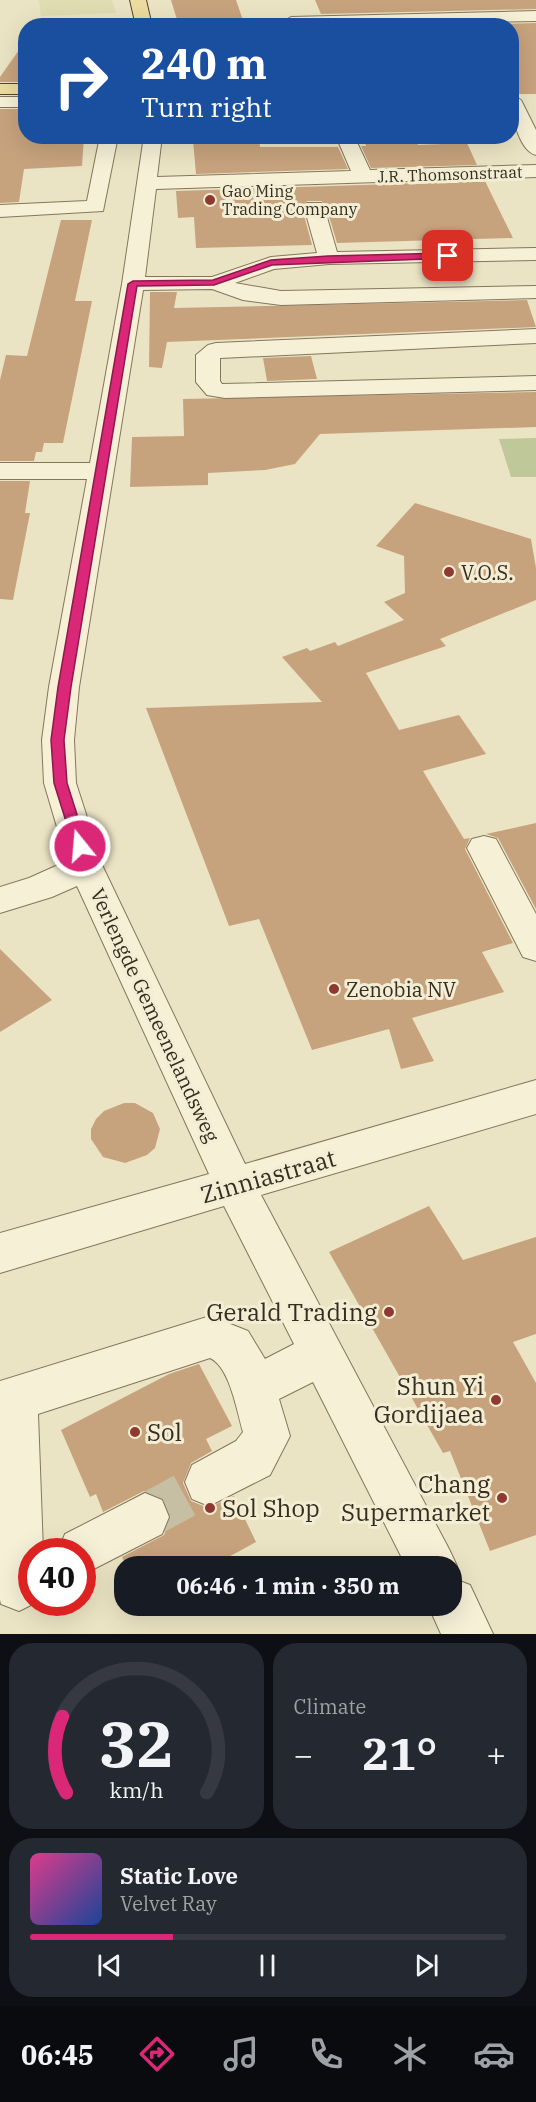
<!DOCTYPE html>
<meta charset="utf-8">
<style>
body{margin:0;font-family:"IBM Plex Serif",serif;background:#242831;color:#f1f3f6;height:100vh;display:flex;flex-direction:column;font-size:22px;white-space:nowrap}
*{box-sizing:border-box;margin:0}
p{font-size:20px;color:#9ea1a6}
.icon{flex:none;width:33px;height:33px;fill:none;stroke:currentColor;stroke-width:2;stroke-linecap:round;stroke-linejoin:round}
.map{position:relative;height:1634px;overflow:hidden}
.panel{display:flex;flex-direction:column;gap:9px;padding:9px;background:#0d0f14;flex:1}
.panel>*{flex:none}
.banner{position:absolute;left:18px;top:18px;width:501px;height:126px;border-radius:24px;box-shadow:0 6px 24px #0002;background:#1a4fa0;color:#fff;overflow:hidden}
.speed{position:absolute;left:18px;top:1538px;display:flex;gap:12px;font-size:30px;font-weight:700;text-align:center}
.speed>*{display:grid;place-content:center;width:78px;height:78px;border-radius:50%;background:#171b24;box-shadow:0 6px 24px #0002;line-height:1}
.speed .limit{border:9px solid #d22;background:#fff;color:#111}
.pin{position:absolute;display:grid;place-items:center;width:51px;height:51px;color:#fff;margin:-26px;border-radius:12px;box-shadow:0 3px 9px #0006}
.me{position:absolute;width:66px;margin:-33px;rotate:343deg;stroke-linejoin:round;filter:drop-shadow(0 0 4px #0008)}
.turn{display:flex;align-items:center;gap:21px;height:126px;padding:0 24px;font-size:27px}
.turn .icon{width:78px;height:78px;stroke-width:2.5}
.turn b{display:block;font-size:42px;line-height:51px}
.big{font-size:45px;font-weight:700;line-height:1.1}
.panel .widget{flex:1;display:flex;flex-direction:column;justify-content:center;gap:9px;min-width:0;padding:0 21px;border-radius:24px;background:#242831}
.panel .dial{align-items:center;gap:0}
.dial svg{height:156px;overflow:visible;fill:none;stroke:#363941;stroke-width:7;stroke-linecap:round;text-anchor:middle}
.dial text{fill:#f1f3f6;stroke:none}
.song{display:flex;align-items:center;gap:18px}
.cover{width:72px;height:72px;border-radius:9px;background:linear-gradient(135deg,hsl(330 70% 55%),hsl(220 70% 35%))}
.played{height:6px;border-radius:3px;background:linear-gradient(90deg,#db2777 30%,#363941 30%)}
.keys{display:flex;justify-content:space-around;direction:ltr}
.heat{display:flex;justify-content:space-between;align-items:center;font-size:33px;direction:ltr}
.panel .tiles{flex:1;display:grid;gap:9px;grid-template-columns:1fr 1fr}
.widget:last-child{grid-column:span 2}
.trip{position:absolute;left:114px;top:1556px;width:348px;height:60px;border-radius:24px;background:#171b24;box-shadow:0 6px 24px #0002;font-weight:700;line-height:60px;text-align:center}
.dock{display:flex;height:96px;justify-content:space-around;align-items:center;background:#090b0e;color:#9ea1a6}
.dock .icon{width:42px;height:42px}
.dock .on{color:#db2777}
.dock b{font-size:27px;color:#f1f3f6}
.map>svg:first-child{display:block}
.farmland{fill:#e0ddb2}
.green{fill:#bec899}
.building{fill:#c7a37d}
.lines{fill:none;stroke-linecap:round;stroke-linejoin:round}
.minor-tunnel{stroke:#c7bfa3;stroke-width:45;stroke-dasharray:45 22;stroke-linecap:butt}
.minor-casing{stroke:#84765c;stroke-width:2}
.major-casing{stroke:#534430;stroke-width:2}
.minor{fill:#f6f0d7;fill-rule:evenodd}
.major{fill:#ecdc9f;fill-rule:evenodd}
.route{fill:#db2777;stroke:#8e194d;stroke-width:1.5}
.poi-dot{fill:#8f3930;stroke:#f3edd4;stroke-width:2}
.labels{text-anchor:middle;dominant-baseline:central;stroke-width:6;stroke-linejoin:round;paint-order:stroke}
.far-street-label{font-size:16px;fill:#362c1f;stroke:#f3edd4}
.far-poi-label{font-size:16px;fill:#362c1f;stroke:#f3edd4;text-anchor:start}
.poi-label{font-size:20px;fill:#362c1f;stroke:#f3edd4;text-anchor:start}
.street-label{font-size:20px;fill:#362c1f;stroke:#f3edd4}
.near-street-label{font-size:24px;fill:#362c1f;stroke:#f3edd4}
.near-poi-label{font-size:24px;fill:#362c1f;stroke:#f3edd4;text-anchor:end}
</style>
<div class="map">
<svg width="536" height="1634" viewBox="0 0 536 1634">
<rect width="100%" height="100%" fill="#ebe4c4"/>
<!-- farmland -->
<path class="farmland" d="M39,0H112L116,13L41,16Z"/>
<!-- green -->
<path class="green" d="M536,438V477H511L499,439Z"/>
<!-- building -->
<path class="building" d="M171,0H236L245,26H179Z
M315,0H536V9L321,14Z
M536,23V94H516L512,93V26H424Z
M26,40V82H0V77Z
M0,109H26V136L84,137L82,166L24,169L19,202L0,203Z
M196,136H259L260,147H338L348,169L196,174L193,140H196Z
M363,136H415L418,145L467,143L477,165L371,168L361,146H366Z
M485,181L513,238L337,243L326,206L321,201H307L302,208L312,245L196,248L194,217L178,218L176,191Z
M61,220H92L75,301H92L63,443H44L42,452H36L34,461H0V380L6,355L27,356Z
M150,292H177L174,308L527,300L536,327L167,342L162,368L149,367Z
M311,356L317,379L267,381L263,358Z
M536,392V427L320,434L295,464L265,470L208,473V485L130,487L132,437L184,436L183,399Z
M0,481H30L25,513H30L13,600L0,599Z
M415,503L531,539L536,568V600L440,639L446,646L366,673L399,730L459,715L486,754L423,771L464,839L470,838L465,849L513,943L482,952L504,992L412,1018L434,1061L401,1069L389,1029L312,1050L259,919L229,926L146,708L322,702L282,657L307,648L310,651L335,642L338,646L404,620L384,602L405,593L404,556L376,546Z
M536,823V909L498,838L486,834Z
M0,949L52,1000L0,1032Z
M124,1103H135L153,1113L160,1129L155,1148L147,1155L125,1163L103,1157L91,1139V1129L96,1119L104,1111Z
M429,1206L463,1260L536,1237V1334L513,1342L536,1383V1535L490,1551L450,1451L443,1453L329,1252Z
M199,1364L232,1426L206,1439L212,1451L191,1463L183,1483L191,1501L208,1508L234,1496L256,1542L212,1566H126L122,1557L164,1535L171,1518L164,1499L144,1491L103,1512L96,1494L90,1497L61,1430L169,1374Z"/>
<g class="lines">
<!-- minor-tunnel -->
<path class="minor-tunnel" d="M145,1517L209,1482"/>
<defs>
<path id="minor" d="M536,11V21L286,26L283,22L291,17Z
M512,95L521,100L536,130V155C518,150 510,111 512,95Z
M0,97H26V107H0Z
M100,136H118L103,211L0,217V205L87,201Z
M144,136H162L157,177L351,171L336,136H354L370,170L536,165V177L156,189L145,277H212L271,257L317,253L304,207L307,203H321L324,207L337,252L536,248V260L329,264L274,269L235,283L281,291L536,286V298L281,305L243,300L212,289L143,290L79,687L74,740L76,783L103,867L245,1164L536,1080V1114L261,1195L449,1549L457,1566L452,1578L470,1585L493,1634H441L428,1605H452V1566H406L313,1382L279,1399L290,1436L270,1475L209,1506L192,1499L185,1482L192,1465L236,1441L243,1432C237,1412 230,1367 210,1358L38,1414L43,1551H32V1602H37L19,1611L1,1604L0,1600V1381L210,1316L248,1331L265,1359L294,1344L224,1206L0,1273V1233L209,1174L77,886L52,897L0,913V887L29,878L67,861L44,783L42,740L49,687L87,479H0V463H90L122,284Z
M536,329V343L220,358V381L222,384L536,376V390L225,398L207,395L196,382V355L208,345L216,343Z
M484,836L496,839L536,914V961L523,957L467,848L472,839Z
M145,1493L162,1500L169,1517L162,1534L82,1575V1551H58L65,1534Z"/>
<path id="major" d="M130,0H146L152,26H136Z
M0,84H26V94H0Z"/>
</defs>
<!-- minor casing -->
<use href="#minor" class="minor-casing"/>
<!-- major casing -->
<use href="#major" class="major-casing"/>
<!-- minor -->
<use href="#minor" class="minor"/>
<!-- major -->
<use href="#major" class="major"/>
</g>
<!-- route -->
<path class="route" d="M448,253L451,258L272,265L214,285L137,286L71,687L64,740L67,783L87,846L85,850H75L54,783L51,740L58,687L128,284L133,281L213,280L271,260L328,256Z"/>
<!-- markers -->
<g class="poi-dot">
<circle cx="210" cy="200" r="6"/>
<circle cx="449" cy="572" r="6"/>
<circle cx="334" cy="989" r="6"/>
<circle cx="389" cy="1312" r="6"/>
<circle cx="496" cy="1400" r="6"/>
<circle cx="135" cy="1432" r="6"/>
<circle cx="502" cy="1498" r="6"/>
<circle cx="210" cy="1508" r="6"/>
</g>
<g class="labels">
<!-- far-street labels -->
<g class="far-street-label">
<text transform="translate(450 174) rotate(-2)">J.R. Thomsonstraat</text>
</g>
<!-- far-poi labels -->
<g class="far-poi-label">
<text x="222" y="191">Gao Ming<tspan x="222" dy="18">Trading Company</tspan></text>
</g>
<!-- poi labels -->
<g class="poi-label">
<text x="461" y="572">V.O.S.</text>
<text x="346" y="989">Zenobia NV</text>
</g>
<!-- street labels -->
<g class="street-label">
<text transform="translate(155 1015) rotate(65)">Verlengde Gemeenelandsweg</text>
</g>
<!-- near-street labels -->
<g class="near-street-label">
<text transform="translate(268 1176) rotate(-16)">Zinniastraat</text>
</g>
<!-- near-poi labels -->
<g class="near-poi-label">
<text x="377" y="1312">Gerald Trading</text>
<text x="484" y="1386">Shun Yi<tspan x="484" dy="28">Gordijaea</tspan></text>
<text x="147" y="1432" text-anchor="start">Sol</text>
<text x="490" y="1484">Chang<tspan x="490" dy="28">Supermarket</tspan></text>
<text x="222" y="1508" text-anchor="start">Sol Shop</text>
</g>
</g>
</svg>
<div class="speed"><div class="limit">40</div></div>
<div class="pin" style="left:448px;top:256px;background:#d93025"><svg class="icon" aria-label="arrive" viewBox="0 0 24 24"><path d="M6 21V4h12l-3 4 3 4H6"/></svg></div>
<svg class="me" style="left:80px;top:846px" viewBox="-20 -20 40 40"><circle r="17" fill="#db2777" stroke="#fff" stroke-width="3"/><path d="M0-11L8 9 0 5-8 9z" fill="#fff"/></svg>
<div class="trip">06:46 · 1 min · 350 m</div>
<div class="banner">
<div class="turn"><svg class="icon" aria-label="right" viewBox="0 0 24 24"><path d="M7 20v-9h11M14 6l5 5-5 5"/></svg><div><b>240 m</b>Turn right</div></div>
</div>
</div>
<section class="panel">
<div class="tiles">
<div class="widget dial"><svg viewBox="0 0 100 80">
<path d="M14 69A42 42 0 1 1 86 69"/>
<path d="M14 69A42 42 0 0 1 12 30" stroke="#db2777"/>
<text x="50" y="56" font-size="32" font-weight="700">32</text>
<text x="50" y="72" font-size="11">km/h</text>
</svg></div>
<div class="widget"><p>Climate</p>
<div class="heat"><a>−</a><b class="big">21°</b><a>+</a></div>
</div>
<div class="widget">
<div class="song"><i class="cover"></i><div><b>Static Love</b><p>Velvet Ray</p></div></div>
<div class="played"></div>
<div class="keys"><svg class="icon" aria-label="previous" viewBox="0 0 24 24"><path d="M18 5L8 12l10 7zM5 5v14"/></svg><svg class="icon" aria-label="pause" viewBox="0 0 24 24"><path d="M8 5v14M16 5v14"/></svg><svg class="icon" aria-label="next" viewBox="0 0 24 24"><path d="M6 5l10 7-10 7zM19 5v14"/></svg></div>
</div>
</div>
</section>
<nav class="dock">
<b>06:45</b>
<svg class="icon on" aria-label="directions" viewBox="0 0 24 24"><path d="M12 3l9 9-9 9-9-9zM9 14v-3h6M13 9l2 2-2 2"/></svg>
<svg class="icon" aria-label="music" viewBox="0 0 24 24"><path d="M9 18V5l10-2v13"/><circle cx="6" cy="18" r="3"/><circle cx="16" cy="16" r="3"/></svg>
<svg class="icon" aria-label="phone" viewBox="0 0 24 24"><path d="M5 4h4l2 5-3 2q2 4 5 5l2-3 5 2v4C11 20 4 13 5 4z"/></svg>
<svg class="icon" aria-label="climate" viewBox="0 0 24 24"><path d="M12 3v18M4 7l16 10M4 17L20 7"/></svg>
<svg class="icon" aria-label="car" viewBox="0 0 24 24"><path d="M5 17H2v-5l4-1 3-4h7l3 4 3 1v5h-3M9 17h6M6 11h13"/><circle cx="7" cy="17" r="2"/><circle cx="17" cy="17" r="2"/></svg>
</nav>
